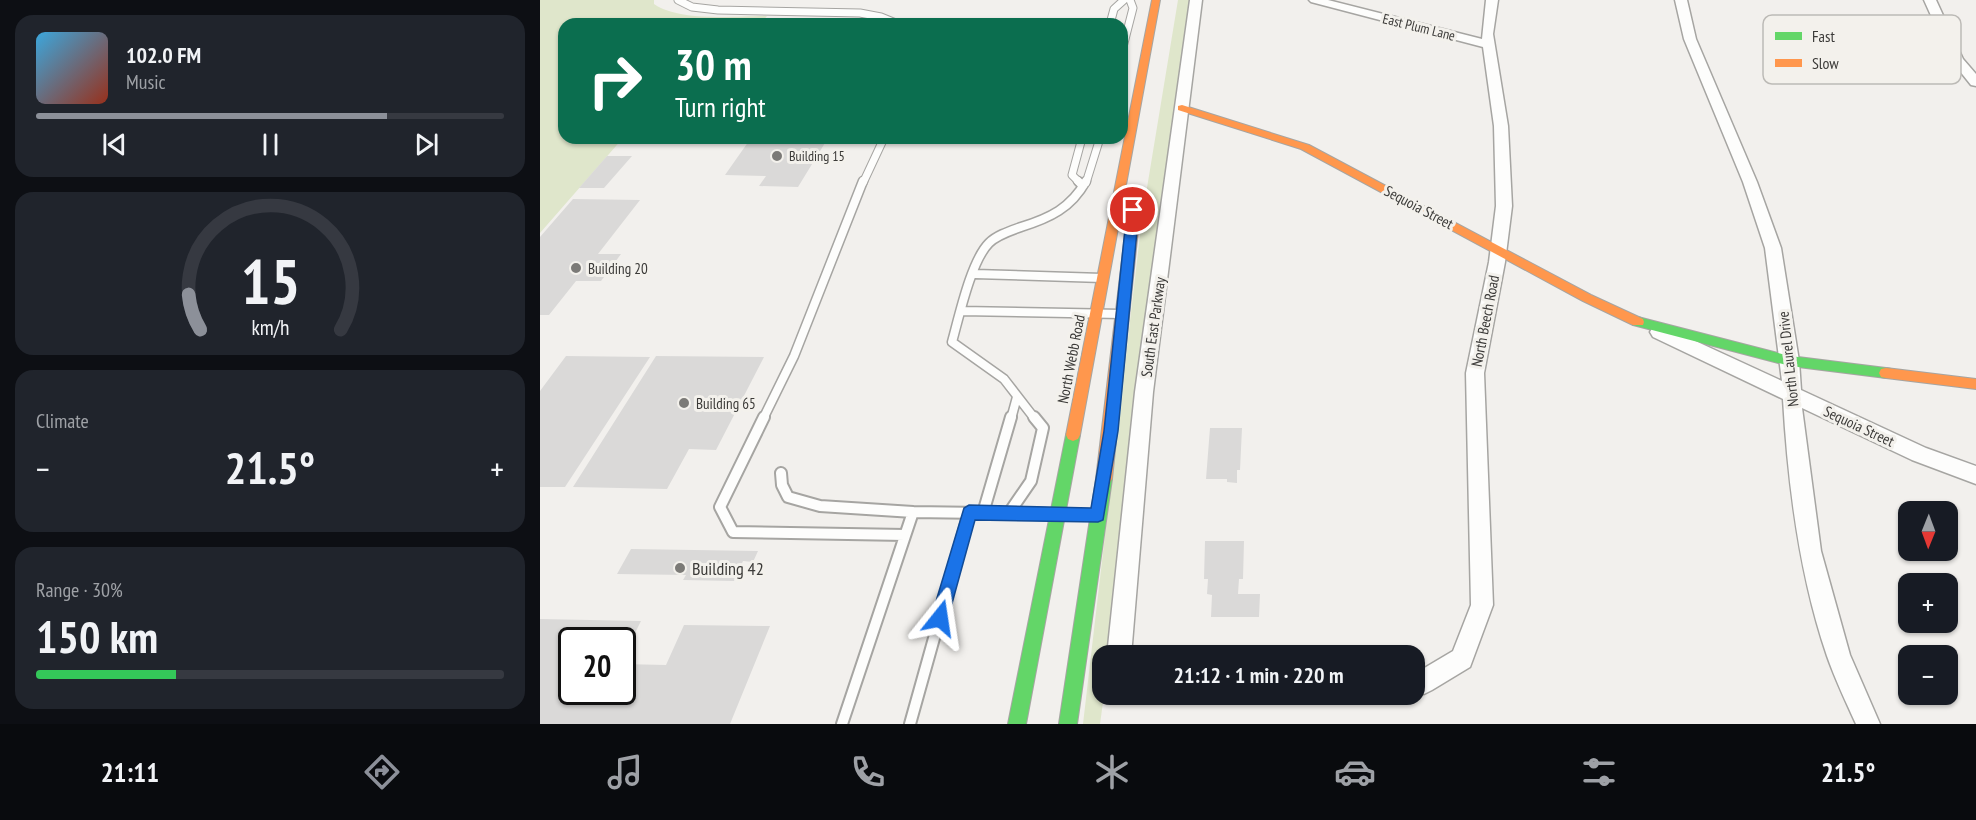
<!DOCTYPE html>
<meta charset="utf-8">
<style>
body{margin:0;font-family:"PT Sans Narrow",sans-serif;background:#20242c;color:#f1f3f6;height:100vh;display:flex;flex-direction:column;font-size:22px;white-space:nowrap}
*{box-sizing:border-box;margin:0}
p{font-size:20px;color:#9ea1a6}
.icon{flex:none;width:33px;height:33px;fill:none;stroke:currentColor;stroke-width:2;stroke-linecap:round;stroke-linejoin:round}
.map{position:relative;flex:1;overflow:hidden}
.details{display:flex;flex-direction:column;gap:15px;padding:15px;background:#0d0f14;width:540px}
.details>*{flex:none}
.top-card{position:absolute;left:18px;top:18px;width:570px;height:126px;border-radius:18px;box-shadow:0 2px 4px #0004;background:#0b6e4f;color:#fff;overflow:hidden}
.needle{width:39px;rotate:181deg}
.buttons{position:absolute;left:1358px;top:501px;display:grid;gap:12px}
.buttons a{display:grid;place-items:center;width:60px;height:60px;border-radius:12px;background:#171b24;box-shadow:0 2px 4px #0004;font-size:30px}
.speed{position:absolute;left:18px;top:627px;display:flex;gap:12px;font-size:30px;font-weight:700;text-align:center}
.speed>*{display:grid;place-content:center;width:78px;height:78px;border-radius:50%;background:#171b24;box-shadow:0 2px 4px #0004;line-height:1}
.speed .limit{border:3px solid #111;border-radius:9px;background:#fff;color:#111}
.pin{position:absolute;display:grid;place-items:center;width:51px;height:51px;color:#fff;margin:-26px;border:3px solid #fff;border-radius:50%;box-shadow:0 2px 6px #0007}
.me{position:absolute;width:66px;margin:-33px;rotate:15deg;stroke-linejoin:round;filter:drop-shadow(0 0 4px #0008)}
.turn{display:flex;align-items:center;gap:21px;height:126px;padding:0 18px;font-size:27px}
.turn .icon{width:78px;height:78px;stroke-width:2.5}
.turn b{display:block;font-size:42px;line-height:51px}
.big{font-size:45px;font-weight:800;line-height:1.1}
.details .tile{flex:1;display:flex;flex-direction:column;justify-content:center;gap:9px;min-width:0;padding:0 21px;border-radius:18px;background:#20242c}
.details .dial{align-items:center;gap:0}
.dial svg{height:156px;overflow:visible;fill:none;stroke:#363941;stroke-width:7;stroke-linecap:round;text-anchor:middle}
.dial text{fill:#f1f3f6;stroke:none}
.song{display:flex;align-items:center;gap:18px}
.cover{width:72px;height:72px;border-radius:9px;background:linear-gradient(135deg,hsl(200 70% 55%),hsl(10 70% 35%))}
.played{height:6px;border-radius:3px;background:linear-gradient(90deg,#8c9099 75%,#363941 75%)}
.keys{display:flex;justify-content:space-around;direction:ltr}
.heat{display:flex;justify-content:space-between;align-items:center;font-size:33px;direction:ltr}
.charge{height:9px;border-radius:4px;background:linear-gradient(90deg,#34c759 30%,#363941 0)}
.trip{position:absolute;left:552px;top:645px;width:333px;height:60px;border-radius:18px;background:#171b24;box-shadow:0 2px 4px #0004;font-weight:800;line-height:60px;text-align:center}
.dock{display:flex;height:96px;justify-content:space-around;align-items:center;background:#090b0e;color:#9ea1a6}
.dock .icon{width:42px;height:42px}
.dock .active{color:#8c9099}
.dock b{font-size:27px;color:#f1f3f6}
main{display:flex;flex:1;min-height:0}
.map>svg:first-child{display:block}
.green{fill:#dfe6cb}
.building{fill:#dad9d8}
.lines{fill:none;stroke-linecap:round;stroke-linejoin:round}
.lane-far2-casing{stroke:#a6a5a2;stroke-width:9}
.lane-far1-casing{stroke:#a6a5a2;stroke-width:11}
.lane-casing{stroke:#a6a5a2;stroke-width:14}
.street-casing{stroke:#a6a5a2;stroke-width:3}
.fast-casing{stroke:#a6a5a2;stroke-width:2}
.slow-casing{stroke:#a6a5a2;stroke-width:2}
.lane-far2{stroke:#fdfdfc;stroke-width:7}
.lane-far1{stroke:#fdfdfc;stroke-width:8}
.lane{stroke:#fdfdfc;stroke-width:10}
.street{fill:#fdfdfc;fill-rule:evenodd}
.fast{fill:#63d668;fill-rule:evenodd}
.slow{fill:#ff974d;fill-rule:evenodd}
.route{fill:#1a73e8;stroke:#114b97;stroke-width:1.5}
.poi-dot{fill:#7b7a77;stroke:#f3f1ec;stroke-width:2}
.labels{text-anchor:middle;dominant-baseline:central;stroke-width:6;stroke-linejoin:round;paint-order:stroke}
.far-street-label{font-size:14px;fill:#3b3a38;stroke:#f3f1ec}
.far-poi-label{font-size:14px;fill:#3b3a38;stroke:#f3f1ec;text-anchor:start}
.street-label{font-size:15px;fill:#3b3a38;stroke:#f3f1ec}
.poi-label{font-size:15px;fill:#3b3a38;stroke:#f3f1ec;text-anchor:start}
.near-poi-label{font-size:18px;fill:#3b3a38;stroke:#f3f1ec;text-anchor:start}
.key{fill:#f3f1ec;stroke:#bcbab6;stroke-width:1.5}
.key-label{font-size:16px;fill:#3b3a38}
</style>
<main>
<section class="details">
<div class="tile">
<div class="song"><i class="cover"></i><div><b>102.0 FM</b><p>Music</p></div></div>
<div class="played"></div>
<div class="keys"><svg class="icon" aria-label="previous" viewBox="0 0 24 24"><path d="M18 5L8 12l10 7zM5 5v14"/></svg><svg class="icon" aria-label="pause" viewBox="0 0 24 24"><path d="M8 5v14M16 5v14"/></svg><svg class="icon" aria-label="next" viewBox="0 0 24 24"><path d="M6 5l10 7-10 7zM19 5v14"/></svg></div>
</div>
<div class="tile dial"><svg viewBox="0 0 100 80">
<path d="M14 69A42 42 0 1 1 86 69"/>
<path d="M14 69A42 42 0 0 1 8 51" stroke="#8c9099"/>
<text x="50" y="56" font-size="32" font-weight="700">15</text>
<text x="50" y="72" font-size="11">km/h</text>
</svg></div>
<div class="tile"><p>Climate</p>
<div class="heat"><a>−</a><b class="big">21.5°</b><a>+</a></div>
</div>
<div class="tile"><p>Range · 30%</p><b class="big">150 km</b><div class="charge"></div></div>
</section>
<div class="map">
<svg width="1436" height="724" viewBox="0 0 1436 724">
<rect width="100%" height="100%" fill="#f2f0ed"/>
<!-- green -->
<path class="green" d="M0,0H114V4C140,22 195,16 227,16L220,24H24V138H83L0,233Z
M638,0H651L568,655L562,656L564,695L560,724H543L602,218Z"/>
<!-- building -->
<path class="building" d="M211,138H288L258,187L219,186L226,176L185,175Z
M67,156H92L64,188H39Z
M33,199L100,200L58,254H81L61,281H36L9,315H0V237Z
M26,356L110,357L25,487H0V391Z
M116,356L224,357L176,450L149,449L127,489L33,487Z
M670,428H702L700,470H697V483L687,482V479H666Z
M665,541H704L703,579H699L698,594H720L719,617H671L672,595L667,594L668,579H664Z
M91,549L218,551L213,562L203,561L194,581L143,580L146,575L77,574Z
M0,619L101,621L82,659V640H32V692H82V664L126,665L144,625L230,626L190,724H0Z"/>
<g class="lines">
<defs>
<path id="lane-far2" d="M138,0L152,7L178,10L320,13L341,17L358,24
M570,24L574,9L584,0
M582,51L593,8L590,0
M323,183L344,138
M540,183L532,175L542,138
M546,183L560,138"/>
<path id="lane-far1" d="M538,181L543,186
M435,274L562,278
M422,311L581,314
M223,419L254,356L323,181
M471,419L477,397
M495,419L464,379L412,342C419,317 431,261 449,243C457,235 470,231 481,227C510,218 531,208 546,181"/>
<path id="lane" d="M224,417L180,507L193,532L365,535
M241,473L242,485L248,497L280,506L373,512
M443,513L471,417
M469,513L491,481L503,428L494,417
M302,724L373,512L514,514
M370,724L429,513"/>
<path id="street" d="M650,0H662L613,392L591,656H567L595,392Z
M769,0H788L942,39L946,0H958L953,34L968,126L972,206L965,262L944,373L953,605L930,667L892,690L884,694H874V670H881L913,651L931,605L926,373L949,262L956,206L954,126L943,47L771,2Z
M1135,0H1147L1156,39L1217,182L1241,248L1259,361L1261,390L1386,448L1436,466V484L1372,460L1262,408L1281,551L1310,655L1340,724H1316C1306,702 1295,679 1287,656C1259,574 1248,485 1243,399L1113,337L1110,332L1113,327L1119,325L1125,327L1242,381L1225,248L1203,182L1144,39Z
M1384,0H1396L1423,59L1436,74V86L1431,85L1411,60Z"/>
<path id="fast" d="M1098,317L1250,356L1346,368L1351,369L1353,373L1351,377L1346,378L1250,366L1093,325L1092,322Z
M533,429L538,431L540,435L486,724H468L526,435L528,431Z
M564,472L569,474L572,479L537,724H519L556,479L559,474Z"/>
<path id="slow" d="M612,0H620L540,435L538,439L533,441L528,439L526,435Z
M642,105L769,145L1051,295L1103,319L1104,322L1103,325H1093L1043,301L761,149L638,110V106Z
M595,197L601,201L572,479L569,484L564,486L559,484L556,479L589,201Z
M1346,368L1436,379V389L1346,378L1341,377L1339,373L1341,369Z"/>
</defs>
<!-- lane-far2 casing -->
<use href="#lane-far2" class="lane-far2-casing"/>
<!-- lane-far1 casing -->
<use href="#lane-far1" class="lane-far1-casing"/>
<!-- lane casing -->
<use href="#lane" class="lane-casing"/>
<!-- street casing -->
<use href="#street" class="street-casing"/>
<!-- fast casing -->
<use href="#fast" class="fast-casing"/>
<!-- slow casing -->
<use href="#slow" class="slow-casing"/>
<!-- lane-far2 -->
<use href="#lane-far2" class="lane-far2"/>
<!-- lane-far1 -->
<use href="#lane-far1" class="lane-far1"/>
<!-- lane -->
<use href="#lane" class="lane"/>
<!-- street -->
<use href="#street" class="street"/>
<!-- fast -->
<use href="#fast" class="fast"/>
<!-- slow -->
<use href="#slow" class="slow"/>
</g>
<!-- route -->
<path class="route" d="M593,207L599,210L578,431L563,520L558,522L435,520L408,618L406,624L400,627L394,624L391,618L424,508L429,505L551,508L564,431L587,210Z"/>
<!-- markers -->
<g class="poi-dot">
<circle cx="237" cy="156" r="6"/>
<circle cx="36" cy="268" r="6"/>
<circle cx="144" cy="403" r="6"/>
<circle cx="140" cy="568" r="6"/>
</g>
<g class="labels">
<!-- far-street labels -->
<g class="far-street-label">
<text transform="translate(879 27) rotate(14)">East Plum Lane</text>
</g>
<!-- far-poi labels -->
<g class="far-poi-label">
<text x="249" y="156">Building 15</text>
</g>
<!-- street labels -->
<g class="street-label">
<text transform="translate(879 207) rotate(28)">Sequoia Street</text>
<text transform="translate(945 321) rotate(-79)">North Beech Road</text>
<text transform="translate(613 327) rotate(-82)">South East Parkway</text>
<text transform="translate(531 359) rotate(-79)">North Webb Road</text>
<text transform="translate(1248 359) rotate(-96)">North Laurel Drive</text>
<text transform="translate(1319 426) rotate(25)">Sequoia Street</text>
</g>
<!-- poi labels -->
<g class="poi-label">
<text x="48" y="268">Building 20</text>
<text x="156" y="403">Building 65</text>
</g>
<!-- near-poi labels -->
<g class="near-poi-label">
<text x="152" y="568">Building 42</text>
</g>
</g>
<!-- legend -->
<rect x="1223" y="15" width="198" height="69" rx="9" class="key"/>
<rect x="1235" y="32" width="27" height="8" fill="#63d668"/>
<rect x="1235" y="59" width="27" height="8" fill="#ff974d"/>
<g class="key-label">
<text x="1272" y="42">Fast</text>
<text x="1272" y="69">Slow</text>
</g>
</svg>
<div class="buttons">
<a><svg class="needle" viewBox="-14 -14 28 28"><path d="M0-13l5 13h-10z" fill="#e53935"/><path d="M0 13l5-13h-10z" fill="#9ea1a6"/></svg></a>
<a>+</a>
<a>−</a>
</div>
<div class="speed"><div class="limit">20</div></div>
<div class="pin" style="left:593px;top:210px;background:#d93025"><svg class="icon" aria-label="arrive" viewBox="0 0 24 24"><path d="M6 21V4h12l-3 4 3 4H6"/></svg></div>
<svg class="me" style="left:400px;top:618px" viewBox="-20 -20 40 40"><path d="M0-17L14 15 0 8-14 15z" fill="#1a73e8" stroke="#fff" stroke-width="4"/></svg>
<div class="trip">21:12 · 1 min · 220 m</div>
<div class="top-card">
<div class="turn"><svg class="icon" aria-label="right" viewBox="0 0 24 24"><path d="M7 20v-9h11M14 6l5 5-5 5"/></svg><div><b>30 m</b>Turn right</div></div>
</div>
</div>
</main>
<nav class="dock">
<b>21:11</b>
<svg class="icon active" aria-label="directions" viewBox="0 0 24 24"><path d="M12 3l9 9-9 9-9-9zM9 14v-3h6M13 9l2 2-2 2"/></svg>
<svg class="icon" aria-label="music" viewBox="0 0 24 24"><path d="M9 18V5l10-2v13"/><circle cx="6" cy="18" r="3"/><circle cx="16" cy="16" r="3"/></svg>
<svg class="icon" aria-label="phone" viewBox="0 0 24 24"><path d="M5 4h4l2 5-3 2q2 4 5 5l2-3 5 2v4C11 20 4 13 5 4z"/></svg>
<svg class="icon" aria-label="climate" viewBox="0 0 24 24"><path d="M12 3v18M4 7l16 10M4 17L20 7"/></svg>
<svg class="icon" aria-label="car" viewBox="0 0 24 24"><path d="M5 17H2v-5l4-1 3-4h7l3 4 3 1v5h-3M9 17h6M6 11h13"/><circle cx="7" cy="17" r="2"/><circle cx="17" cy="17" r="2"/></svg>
<svg class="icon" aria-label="filters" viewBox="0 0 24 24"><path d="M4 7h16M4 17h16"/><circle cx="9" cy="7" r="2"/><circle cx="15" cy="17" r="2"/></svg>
<b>21.5°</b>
</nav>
